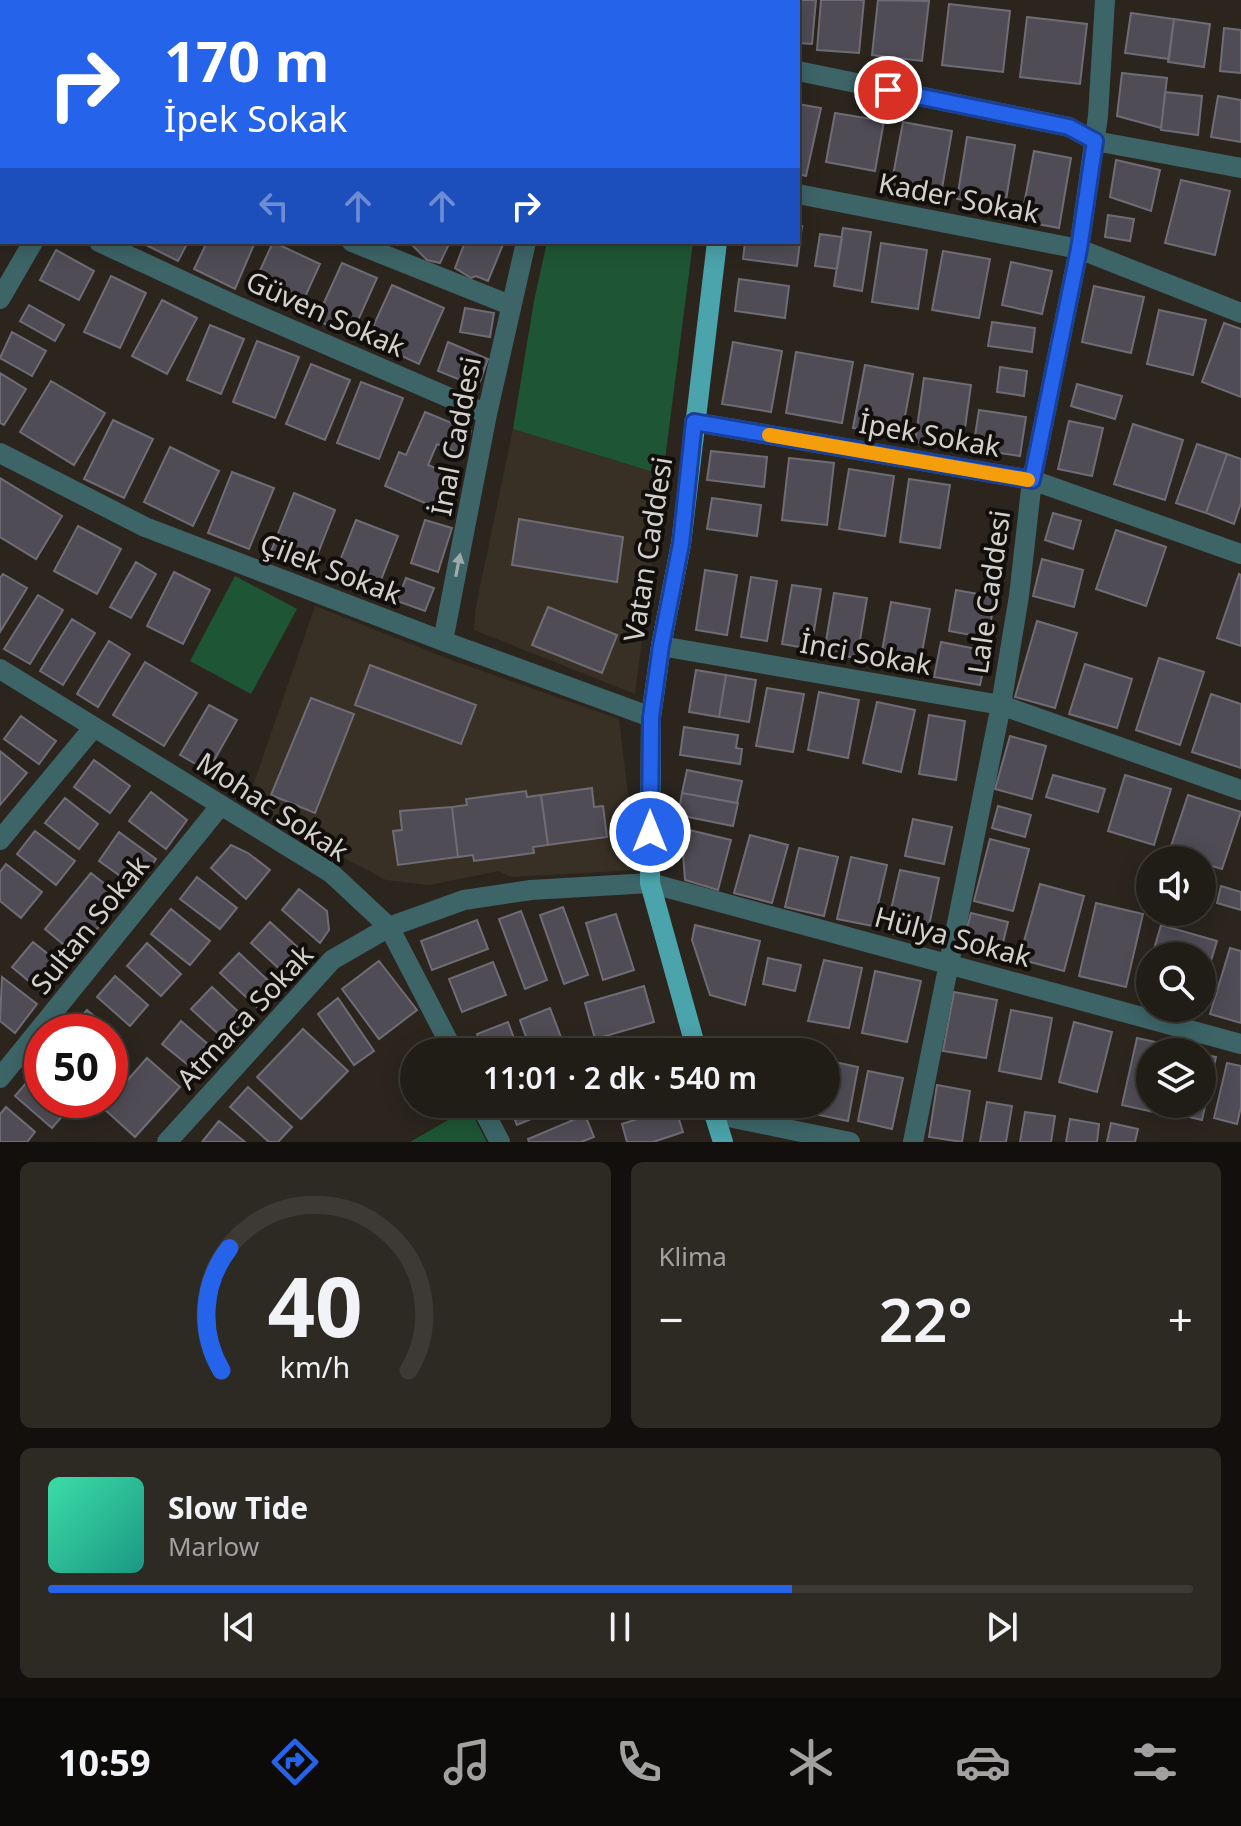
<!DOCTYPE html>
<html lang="tr">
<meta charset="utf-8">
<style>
body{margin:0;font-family:"Noto Sans",sans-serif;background:#2d2923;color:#f1f3f6;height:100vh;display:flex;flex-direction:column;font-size:30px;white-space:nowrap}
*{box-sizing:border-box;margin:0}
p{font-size:26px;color:#a2a1a1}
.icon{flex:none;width:44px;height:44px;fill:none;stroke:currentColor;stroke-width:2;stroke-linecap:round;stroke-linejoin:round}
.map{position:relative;height:1142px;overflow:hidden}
.side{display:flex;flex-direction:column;gap:20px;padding:20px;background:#120f0c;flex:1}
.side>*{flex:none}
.top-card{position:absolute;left:0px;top:0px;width:800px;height:244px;box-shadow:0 4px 20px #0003,0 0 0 2px #3d3a35;background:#2563eb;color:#fff;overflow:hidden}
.controls{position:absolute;left:1136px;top:846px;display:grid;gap:16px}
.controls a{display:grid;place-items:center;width:80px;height:80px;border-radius:50%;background:#201c16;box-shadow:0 4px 20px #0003,0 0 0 2px #3d3a35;font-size:40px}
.speed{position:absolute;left:24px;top:1014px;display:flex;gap:16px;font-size:40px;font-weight:700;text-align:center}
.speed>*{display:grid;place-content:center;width:104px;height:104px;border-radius:50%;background:#201c16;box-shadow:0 4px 20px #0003,0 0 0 2px #3d3a35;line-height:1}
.speed .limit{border:12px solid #d22;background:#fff;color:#111}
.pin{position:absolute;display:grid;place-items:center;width:68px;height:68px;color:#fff;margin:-34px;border:4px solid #fff;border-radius:50%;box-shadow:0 2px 8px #0007}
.me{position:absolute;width:88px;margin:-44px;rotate:0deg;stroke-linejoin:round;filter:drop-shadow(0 0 6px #0008)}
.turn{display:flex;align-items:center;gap:28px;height:168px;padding:0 32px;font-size:36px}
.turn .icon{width:104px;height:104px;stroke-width:2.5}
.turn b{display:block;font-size:56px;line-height:68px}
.lanes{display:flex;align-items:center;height:76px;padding:0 32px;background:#0003;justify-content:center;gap:40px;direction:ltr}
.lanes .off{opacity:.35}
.big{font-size:60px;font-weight:600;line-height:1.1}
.side .widget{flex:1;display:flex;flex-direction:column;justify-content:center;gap:12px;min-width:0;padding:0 28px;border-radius:12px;background:#2d2923}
.side .dial{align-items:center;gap:0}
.dial svg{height:208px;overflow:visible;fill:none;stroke:#3d3a35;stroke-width:7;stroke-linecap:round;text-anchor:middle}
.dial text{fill:#f1f3f6;stroke:none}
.song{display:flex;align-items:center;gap:24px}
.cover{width:96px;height:96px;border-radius:12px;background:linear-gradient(135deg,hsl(160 70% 55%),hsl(170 70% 35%))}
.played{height:8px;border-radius:4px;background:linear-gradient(90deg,#2563eb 65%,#3d3a35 65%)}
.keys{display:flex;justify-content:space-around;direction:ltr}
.heat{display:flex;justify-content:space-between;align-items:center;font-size:44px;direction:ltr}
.side .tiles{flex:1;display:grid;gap:20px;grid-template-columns:1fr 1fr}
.widget:last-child{grid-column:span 2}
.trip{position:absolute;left:400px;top:1038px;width:440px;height:80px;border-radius:40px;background:#201c16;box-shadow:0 4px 20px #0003,0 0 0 2px #3d3a35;font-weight:600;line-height:80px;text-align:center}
.tabs{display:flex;height:128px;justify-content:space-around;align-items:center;background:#0d0b09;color:#a2a1a1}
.tabs .icon{width:56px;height:56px}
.tabs .on{color:#2563eb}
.tabs b{font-size:36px;color:#f1f3f6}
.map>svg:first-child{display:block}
.built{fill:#393025}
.green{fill:#1e5635}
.building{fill:#4f4c55;stroke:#6f6c75;stroke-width:2}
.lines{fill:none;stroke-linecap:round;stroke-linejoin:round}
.minor{stroke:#3d6568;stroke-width:20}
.major{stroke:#4ba3ab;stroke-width:20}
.oneway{fill:#9faba9}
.route-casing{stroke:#184099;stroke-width:20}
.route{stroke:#2563eb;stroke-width:14}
.slow{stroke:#f59e0b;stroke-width:14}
.labels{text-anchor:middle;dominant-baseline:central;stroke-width:8;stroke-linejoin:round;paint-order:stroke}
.street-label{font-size:28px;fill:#d4d1cc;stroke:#110e0c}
</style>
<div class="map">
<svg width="1241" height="1142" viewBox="0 0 1241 1142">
<rect width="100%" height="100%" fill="#2b251e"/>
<!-- built -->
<path class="built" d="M513,429L663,475L635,694L474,630L476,606Z
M315,606L454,661L619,719L637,870L511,877L499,871L429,885L386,880L246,806Z"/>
<!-- green -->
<path class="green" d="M547,242H693L663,475L513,429L534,301Z
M235,576L297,609L251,694L190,661Z
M469,1108L487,1142H410Z"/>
<!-- building -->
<path class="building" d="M775,0H816L812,44L798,43V2H775Z
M821,0H864L859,53L817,50Z
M878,0L929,1L922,61L872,55Z
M949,4L1010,11L1003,72L942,65Z
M1131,13L1174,19L1169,59L1125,53Z
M1027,17L1087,24L1080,84L1020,77Z
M1174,19L1210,24L1204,67L1168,62Z
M1224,28L1241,30V73L1220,71Z
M1122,73L1167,78L1161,128L1117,116Z
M1165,92L1202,96L1198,135L1161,130Z
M1218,96L1241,100V142L1211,137Z
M798,104L821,108L806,176L798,174Z
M835,113L884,121L875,171L826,162Z
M903,122L952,131L940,200L890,192Z
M967,137L1015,145L1005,206L957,199Z
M1034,151L1071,158L1059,228L1021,221Z
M1116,160L1160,170L1151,211L1110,197Z
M1181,180L1230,191L1215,255L1165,243Z
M1108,215L1134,219L1130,241L1105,237Z
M798,226H802L797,266L743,259L745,242H798Z
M843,228L871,232L862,291L834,286Z
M820,234L842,237L837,269L815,266Z
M140,242H188L178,261Z
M207,242H255L235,289L194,269Z
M273,242L320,264L300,308L253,286Z
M413,242H450L440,263L427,260L411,244Z
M465,242H504L488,281L476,276L471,278L455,268Z
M881,243L927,250L918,309L872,302Z
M56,250L94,271L79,300L40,280Z
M943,251L990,259L979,318L932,310Z
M1011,262L1052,271L1042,314L1002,305Z
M342,263L377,278L351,336L316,320Z
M111,276L146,293L120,348L84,332Z
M739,279L789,286L785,318L735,311Z
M392,285L444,308L419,364L367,340Z
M1094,286L1144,297L1131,353L1082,342Z
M162,300L197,318L167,374L132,356Z
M29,305L64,325L55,341L20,321Z
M465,308L494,313L490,337L460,332Z
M1159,310L1206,320L1193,375L1147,364Z
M992,322L1035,328L1032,352L988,346Z
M1224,323L1241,329V397L1202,382Z
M210,325L244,339L221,394L187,380Z
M12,332L46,351L32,376L0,358Z
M257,341L299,357L275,418L233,402Z
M448,342L488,359L478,387L438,371Z
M733,342L782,351L771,412L722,404Z
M796,352L853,362L842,423L786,413Z
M311,364L350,380L325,440L286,424Z
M865,365L913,374L901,437L853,428Z
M1000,367L1027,371L1024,396L997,392Z
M0,373L26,389L4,425L0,423Z
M924,378L971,385L962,449L915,442Z
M51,381L105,413L74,465L20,432Z
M361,382L403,398L379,459L337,443Z
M1077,384L1122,396L1115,419L1071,406Z
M979,410L1026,417L1020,456L973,449Z
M425,412L471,431L461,454L437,444L428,465L460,479L446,512L385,486L399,452L406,455Z
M113,420L153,439L124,498L84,479Z
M1069,421L1103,428L1092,476L1058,469Z
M1133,424L1183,440L1165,500L1114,484Z
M1197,444L1227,454L1206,513L1176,503Z
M170,447L219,471L193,526L144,502Z
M711,451L767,457L764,487L707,480Z
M1227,454L1241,459V503L1234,524L1206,513Z
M789,458L834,463L827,525L782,520Z
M849,469L894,476L885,536L839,529Z
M232,472L274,488L249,549L208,533Z
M0,478L62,516L36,559L0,537Z
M909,479L950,485L940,548L900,542Z
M294,493L335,510L311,571L270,554Z
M712,498L761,505L757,536L707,529Z
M1053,513L1081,521L1073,549L1045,540Z
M519,519L623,537L617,582L512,565Z
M356,520L398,536L374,598L332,581Z
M425,520L452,528L438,572L411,563Z
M78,526L121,549L97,594L54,571Z
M1116,530L1166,547L1146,606L1096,589Z
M1042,559L1083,570L1074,607L1033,596Z
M136,562L156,574L131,618L110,607Z
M705,570L737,575L727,635L696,630Z
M174,572L210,590L183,644L147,626Z
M3,574L27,588L0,632V578Z
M1239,574L1241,575V646L1217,638Z
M751,577L777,581L767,641L741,637Z
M406,578L434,588L425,611L397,601Z
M792,585L821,589L811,649L782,644Z
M956,590L995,597L988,638L949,631Z
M834,593L867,598L857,658L824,653Z
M38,595L63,610L30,664L4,649Z
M891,602L930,609L919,668L880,662Z
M548,607L617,635L602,673L532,645Z
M72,619L95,633L63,685L40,671Z
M1037,621L1077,633L1055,708L1015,697Z
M109,641L130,654L98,707L77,694Z
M941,642L987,651L980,685L934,677Z
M1159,658L1204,672L1180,745L1136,730Z
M145,662L197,693L164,746L113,715Z
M1085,664L1132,679L1117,728L1069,714Z
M370,665L476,705L461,744L355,705Z
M696,670L726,675L719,717L689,712Z
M726,675L756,680L749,722L719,717Z
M767,688L804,694L793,752L756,746Z
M819,692L859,700L848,758L808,750Z
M1211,694L1241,704V768L1192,752Z
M311,698L354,714L315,813L271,795Z
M877,702L915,710L901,772L863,763Z
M209,705L237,720L208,771L180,755Z
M929,715L965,721L956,780L919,774Z
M21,716L56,741L39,764L4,739Z
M684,727L738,735L736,748L742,749L740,764L680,755Z
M1010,736L1046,746L1032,799L995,789Z
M0,751L27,773L0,805Z
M94,760L130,786L110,813L74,787Z
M687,770L742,781L737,803L682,793Z
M1053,775L1105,789L1098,812L1046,797Z
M1125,775L1171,789L1154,845L1108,831Z
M592,788L594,807L603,806L607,837L548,845L541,795Z
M526,791L527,797L541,795L548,845L533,847L534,853L474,861L473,855L458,857L452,807L467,805L466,799Z
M151,792L187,820L166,849L129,821Z
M682,793L738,803L733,826L678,815Z
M1188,795L1241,812L1222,869L1202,863V860H1193L1169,852Z
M65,798L98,824L79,849L45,823Z
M998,806L1031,815L1025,837L992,828Z
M452,807L458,857L398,865L393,831L402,830L400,811Z
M913,819L952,827L944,864L905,856Z
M681,828L731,840L718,890L685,880Z
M35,831L75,861L56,885L17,854Z
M119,832L156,859L136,887L99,861Z
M750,835L788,845L772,903L734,893Z
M990,839L1029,849L1013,911L974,901Z
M231,845L248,853L270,870L246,899L211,868Z
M799,848L838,857L824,916L785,907Z
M851,857L887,865L873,926L837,919Z
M6,864L42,892L21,918L0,901V872Z
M900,870L939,878L926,940L886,932Z
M91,873L122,898L76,955L45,929Z
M197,877L237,908L220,929L180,899Z
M1040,884L1084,896L1064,971L1019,959Z
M1221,886L1241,892V910L1217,903Z
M299,889L327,911L329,930L320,943L282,910Z
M1096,903L1143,914L1126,987L1079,976Z
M563,907L588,975L564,984L540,915Z
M171,909L210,941L190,965L151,934Z
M521,911L547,980L525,989L499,919Z
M971,913L1008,922L1000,955L962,946Z
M616,914L634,970L603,980L586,923Z
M477,920L488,949L432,970L421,941Z
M270,922L304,953L285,974L251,943Z
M695,925L760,941L745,1005L710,995L692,940Z
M1161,925L1217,941L1202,991V956H1152Z
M33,942L63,966L42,992L12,967Z
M147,943L181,974L161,996L127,966Z
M1230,948L1241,951V1023L1210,1014Z
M239,953L275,987L257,1007L220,973Z
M768,958L801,965L795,991L763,984Z
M824,960L862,968L849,1028L808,1021Z
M379,961L417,1010L379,1039L342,989Z
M493,962L506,995L462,1012L449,979Z
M875,971L921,981L907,1042L862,1033Z
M115,976L148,1005L130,1026L97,997Z
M2,977L37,1004L15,1033L0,1021Z
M644,986L654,1022L595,1039L585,1003Z
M212,987L245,1018L225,1040L191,1009Z
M954,992L997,1000L986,1058L943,1051Z
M338,998L374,1051L354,1065L318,1014Z
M550,1008L565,1048L555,1052H483L477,1034L508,1022L515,1041L526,1037L520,1020Z
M87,1010L122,1040L110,1054V1032L69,1031Z
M1011,1010L1052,1018L1041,1079L999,1071Z
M181,1021L215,1050L197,1072L162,1044Z
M1074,1022L1112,1032L1097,1092L1059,1082Z
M303,1029L348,1071L301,1119L257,1077Z
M659,1037L663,1052H608Z
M1137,1038L1178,1047L1177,1052H1150V1104H1166L1163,1114L1122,1105Z
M734,1043L773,1052H731Z
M1202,1054L1216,1057L1202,1120L1181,1115L1184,1104H1202Z
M147,1058L180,1087L135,1137L103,1108Z
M830,1061L858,1067L848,1121L819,1115L821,1104H826V1080Z
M1227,1063L1241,1066V1107L1237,1124L1214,1118Z
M868,1071L903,1078L892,1129L858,1121Z
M33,1075L42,1082V1100H62L70,1107L52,1128L15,1096Z
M937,1085L970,1091L962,1142L929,1137Z
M248,1087L292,1127L278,1142H269L230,1107Z
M987,1102L1012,1106L1006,1142H980Z
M508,1104H567L517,1125Z
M6,1107L35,1132L27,1142H0V1114Z
M675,1107L683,1132L653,1142H627L622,1124Z
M1025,1112L1055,1116L1051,1142H1020Z
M585,1115L594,1137L581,1142H529L528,1139Z
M1070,1119L1099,1124L1097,1142H1066Z
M219,1121L245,1142H202Z
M1111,1123L1138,1129L1135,1142H1107Z"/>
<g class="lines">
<!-- minor -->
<path class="minor" d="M129,0L133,2
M436,0L440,2
M159,2L160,0
M587,2V0
M0,53L2,55
M798,71L1069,127L1095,141L1241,168
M0,189L2,190
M798,194L1079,249L1241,313
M99,242L237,306L487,414
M352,242L510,305
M0,299L33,242
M694,422L1032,480L1241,554
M0,453L145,527L443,641L651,717
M443,641L487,414L526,242
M661,646L1001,705L1241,790
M0,669L331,873L389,927L454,1052
M0,840L94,727
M0,1078L221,805
M480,1104L500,1142
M714,1114L850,1142
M167,1142L332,960L389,927L464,900L531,890L650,883L1241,1044
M913,1142L1001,705L1019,596L1032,480L1079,249L1098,116L1105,0"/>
<!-- major -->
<path class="major" d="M748,2V0
M697,1052L650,883L651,717L661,646L681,544L717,242
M711,1104L723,1142"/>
</g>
<!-- one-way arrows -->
<defs><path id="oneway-solid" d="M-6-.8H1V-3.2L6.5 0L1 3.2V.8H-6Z" transform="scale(2)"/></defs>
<use class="oneway" href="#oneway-solid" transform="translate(458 565) rotate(-79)"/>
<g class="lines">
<defs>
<path id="route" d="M650,832L651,717L661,646L681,544L694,422L1032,480L1079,249L1095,141L1069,127L888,90"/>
</defs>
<!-- route casing -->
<use href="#route" class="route-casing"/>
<!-- route -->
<use href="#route" class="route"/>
<!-- slow -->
<path class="slow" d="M769,435L1028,480"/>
</g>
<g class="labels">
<!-- street labels -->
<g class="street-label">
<text transform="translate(959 197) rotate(11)">Kader Sokak</text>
<text transform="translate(326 313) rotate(24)">Güven Sokak</text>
<text transform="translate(930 434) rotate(10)">İpek Sokak</text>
<text transform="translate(455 436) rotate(-79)">İnal Caddesi</text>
<text transform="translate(647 549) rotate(-81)">Vatan Caddesi</text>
<text transform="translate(331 568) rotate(21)">Çilek Sokak</text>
<text transform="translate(988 592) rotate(-82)">Lale Caddesi</text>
<text transform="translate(866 653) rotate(10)">İnci Sokak</text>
<text transform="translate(273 806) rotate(33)">Mohac Sokak</text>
<text transform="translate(89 924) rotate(-51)">Sultan Sokak</text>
<text transform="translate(953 936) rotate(15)">Hülya Sokak</text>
<text transform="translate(244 1016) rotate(-47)">Atmaca Sokak</text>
</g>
</g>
</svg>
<div class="controls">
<a><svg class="icon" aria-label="sound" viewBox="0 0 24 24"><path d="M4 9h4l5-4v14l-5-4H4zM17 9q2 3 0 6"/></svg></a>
<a><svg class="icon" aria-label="search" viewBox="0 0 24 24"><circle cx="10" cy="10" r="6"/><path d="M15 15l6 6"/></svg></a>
<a><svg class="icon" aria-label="layers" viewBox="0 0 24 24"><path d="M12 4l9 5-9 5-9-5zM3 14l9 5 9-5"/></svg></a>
</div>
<div class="speed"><div class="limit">50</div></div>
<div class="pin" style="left:888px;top:90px;background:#d93025"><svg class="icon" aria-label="arrive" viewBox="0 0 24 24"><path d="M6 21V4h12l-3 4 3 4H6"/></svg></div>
<svg class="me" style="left:650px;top:832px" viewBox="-20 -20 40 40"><circle r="17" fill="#2563eb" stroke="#fff" stroke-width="3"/><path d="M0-11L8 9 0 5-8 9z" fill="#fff"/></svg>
<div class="trip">11:01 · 2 dk · 540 m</div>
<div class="top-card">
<div class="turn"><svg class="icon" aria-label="right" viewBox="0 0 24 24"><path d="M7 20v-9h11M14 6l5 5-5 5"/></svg><div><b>170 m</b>İpek Sokak</div></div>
<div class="lanes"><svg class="icon off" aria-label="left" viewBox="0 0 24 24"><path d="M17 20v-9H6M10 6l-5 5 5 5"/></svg><svg class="icon off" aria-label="ahead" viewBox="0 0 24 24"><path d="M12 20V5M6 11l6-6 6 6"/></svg><svg class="icon off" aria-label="ahead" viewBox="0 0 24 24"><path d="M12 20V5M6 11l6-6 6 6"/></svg><svg class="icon" aria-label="right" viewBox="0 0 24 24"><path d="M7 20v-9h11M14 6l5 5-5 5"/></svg></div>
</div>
</div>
<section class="side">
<div class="tiles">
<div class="widget dial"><svg viewBox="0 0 100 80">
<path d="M14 69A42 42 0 1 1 86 69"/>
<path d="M14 69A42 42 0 0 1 17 22" stroke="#2563eb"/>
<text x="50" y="56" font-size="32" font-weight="700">40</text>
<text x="50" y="72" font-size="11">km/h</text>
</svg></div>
<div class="widget"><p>Klima</p>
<div class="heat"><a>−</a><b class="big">22°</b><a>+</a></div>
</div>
<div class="widget">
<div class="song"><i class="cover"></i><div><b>Slow Tide</b><p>Marlow</p></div></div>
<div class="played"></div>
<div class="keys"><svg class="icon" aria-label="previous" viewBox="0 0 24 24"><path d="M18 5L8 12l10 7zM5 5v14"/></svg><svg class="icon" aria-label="pause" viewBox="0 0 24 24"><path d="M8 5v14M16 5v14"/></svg><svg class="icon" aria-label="next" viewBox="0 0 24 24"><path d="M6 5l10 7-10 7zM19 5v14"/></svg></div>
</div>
</div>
</section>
<nav class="tabs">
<b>10:59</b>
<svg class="icon on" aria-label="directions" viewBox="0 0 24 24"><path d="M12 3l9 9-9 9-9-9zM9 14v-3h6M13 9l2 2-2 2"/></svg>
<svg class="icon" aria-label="music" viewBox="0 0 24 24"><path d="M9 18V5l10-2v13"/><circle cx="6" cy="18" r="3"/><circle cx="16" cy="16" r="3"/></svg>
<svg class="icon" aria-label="phone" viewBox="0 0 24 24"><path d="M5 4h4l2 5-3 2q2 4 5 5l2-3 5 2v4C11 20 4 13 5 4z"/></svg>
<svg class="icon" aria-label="climate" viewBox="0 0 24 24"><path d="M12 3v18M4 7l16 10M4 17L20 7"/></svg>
<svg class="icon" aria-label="car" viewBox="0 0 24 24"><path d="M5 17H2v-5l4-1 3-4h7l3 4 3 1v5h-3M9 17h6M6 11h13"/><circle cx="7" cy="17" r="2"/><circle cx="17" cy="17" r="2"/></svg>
<svg class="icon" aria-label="filters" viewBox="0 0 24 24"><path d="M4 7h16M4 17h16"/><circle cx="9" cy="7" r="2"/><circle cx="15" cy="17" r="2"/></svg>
</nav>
